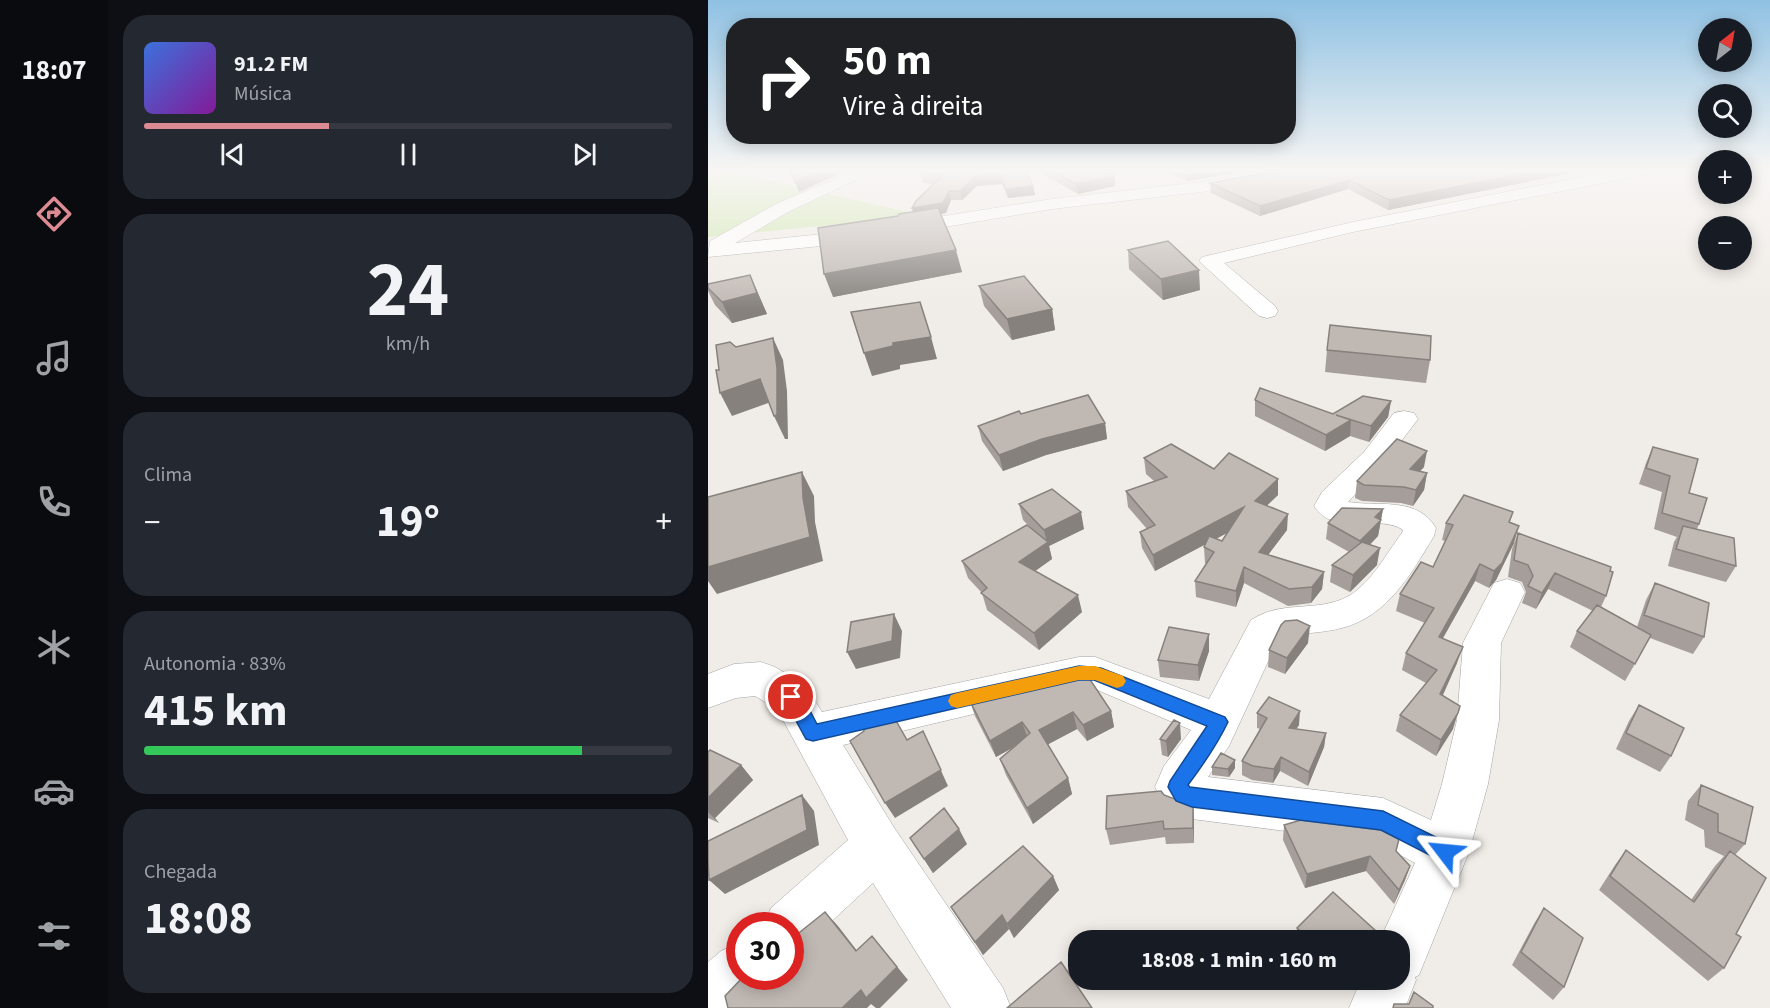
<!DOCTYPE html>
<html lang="pt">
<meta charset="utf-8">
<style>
body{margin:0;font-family:"Source Sans 3",sans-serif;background:#242831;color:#f1f3f6;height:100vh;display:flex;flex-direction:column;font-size:22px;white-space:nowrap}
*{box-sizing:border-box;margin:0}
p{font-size:20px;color:#9ea1a6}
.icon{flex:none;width:33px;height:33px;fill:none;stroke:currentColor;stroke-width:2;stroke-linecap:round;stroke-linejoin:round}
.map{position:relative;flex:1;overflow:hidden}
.details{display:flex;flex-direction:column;gap:15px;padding:15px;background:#0d0f14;width:600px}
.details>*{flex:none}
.top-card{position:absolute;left:18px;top:18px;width:570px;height:126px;border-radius:24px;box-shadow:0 3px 15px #0003;background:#202124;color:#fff;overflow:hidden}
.needle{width:39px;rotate:31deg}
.fabs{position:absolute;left:990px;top:18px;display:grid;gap:12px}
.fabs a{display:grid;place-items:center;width:54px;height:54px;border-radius:50%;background:#171b24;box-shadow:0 3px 15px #0003;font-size:30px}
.speed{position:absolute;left:18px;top:912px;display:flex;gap:12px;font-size:30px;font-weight:700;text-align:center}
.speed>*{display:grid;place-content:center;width:78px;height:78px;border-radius:50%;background:#171b24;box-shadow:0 3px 15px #0003;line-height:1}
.speed .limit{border:9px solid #d22;background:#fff;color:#111}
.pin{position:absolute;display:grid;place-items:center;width:51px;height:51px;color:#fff;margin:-26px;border:3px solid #fff;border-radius:50%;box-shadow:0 2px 6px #0007}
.me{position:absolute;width:66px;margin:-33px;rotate:299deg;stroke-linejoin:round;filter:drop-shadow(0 0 4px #0008)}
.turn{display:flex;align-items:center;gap:21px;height:126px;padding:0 18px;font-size:27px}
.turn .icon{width:78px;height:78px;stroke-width:2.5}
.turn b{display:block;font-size:42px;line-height:51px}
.big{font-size:45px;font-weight:700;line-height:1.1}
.details .card{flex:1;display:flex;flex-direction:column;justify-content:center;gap:9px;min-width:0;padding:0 21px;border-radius:24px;background:#242831}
.details .dial{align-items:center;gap:0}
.dial b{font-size:78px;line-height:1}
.song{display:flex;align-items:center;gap:18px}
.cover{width:72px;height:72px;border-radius:9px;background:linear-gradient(135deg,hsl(220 70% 55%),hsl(290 70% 35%))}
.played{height:6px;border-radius:3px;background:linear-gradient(90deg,#dd8b93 35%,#363941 35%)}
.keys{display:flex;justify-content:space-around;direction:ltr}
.heat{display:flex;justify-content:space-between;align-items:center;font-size:33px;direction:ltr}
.charge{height:9px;border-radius:4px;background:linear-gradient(90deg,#34c759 83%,#363941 0)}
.trip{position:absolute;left:360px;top:930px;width:342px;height:60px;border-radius:24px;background:#171b24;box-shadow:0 3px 15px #0003;font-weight:700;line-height:60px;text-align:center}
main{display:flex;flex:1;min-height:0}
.dock{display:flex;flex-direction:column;width:108px;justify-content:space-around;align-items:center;background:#090b0e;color:#9ea1a6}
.dock .icon{width:42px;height:42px}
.dock .current{color:#dd8b93}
.dock b{font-size:27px;color:#f1f3f6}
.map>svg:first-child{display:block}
.grass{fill:#cfe7b0}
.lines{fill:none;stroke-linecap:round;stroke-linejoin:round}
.minor-casing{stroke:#a4a4a4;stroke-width:1}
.minor{fill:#fff;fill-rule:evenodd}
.wall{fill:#a59e9a;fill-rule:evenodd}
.shaded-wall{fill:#86817d}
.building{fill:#c0b8b3;stroke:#86817d;stroke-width:1.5}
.route{fill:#1a73e8;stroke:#114b97;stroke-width:1.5}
.slow{fill:#f59e0b}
</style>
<main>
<nav class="dock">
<b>18:07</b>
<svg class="icon current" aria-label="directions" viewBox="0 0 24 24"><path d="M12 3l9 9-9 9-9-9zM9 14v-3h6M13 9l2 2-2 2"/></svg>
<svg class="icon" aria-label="music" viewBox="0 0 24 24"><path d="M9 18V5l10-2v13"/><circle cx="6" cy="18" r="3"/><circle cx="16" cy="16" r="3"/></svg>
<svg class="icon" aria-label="phone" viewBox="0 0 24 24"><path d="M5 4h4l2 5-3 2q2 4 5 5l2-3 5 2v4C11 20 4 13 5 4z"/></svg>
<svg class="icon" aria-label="climate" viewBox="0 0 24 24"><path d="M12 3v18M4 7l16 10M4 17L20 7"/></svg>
<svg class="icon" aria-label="car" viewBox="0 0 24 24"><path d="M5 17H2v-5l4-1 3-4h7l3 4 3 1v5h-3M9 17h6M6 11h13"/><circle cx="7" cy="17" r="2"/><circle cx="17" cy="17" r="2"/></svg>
<svg class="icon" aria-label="filters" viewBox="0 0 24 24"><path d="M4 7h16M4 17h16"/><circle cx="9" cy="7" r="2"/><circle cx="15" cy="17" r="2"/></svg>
</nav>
<section class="details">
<div class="card">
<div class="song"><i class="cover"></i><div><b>91.2 FM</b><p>Música</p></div></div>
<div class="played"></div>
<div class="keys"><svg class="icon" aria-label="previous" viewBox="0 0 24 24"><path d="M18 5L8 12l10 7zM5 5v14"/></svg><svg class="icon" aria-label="pause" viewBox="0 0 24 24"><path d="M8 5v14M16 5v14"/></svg><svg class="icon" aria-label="next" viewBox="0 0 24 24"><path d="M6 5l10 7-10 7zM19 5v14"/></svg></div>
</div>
<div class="card dial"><b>24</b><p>km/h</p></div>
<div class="card"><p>Clima</p>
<div class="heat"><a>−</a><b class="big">19°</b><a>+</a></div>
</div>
<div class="card"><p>Autonomia · 83%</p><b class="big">415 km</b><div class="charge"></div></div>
<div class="card"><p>Chegada</p><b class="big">18:08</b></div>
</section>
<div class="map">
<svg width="1062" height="1008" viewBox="0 0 1062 1008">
<rect width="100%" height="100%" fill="#f0ece7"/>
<!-- grass -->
<path class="grass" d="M0,169H11L217,216L0,237Z"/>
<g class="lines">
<defs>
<path id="minor" d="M150,169H171L82,211L27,243L134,232L344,199L493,182L565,169H600L593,174L493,192L344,209L134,244L0,257L2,241L70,203Z
M915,169H947L940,174L645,232L516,263L567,306L570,311L567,316L559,318L551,316L491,261L494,257L645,222Z
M696,411L706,413L710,419L676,464L640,502C671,507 709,496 728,528L726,536C703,574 680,616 634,628C615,633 595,633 575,636L570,640L521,746L500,777L675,798L723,820L734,784L749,720L755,643L786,583L799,579L812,583L817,592L793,643L791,720L780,784L761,852L711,975L707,977L708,980L697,1008H641L653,980H692V940H672L707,863L670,843L484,819L459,809L447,787L456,766L483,730L387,689H371L135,745L187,829L295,988L303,1008H243L165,883L99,944L82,951V926H55L63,908L140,840L69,709L47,696L28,698L0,708V674L26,664L53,662L67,667L97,685L114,712L371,657H387L501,699L543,620C572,601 603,611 632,600C660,590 677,555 694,533L695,530C672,513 626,538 606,506L614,492L656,452L686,413Z
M32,943V976H56L51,989L31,1008H0V962L13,951Z"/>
</defs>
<!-- minor casing -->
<use href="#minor" class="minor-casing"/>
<!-- minor -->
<use href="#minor" class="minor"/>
</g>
<!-- wall -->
<path class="wall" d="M198,169H317L325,186L327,195L300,198L294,184L269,186L254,200H243L238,213L233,214L254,272L125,297L190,216L205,212L204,208L226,184L215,183L212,173H213Z
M326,169H407V186L370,194Z
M453,169H550L479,181Z
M580,169H883L680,210L640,189L552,216L503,193L502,183Z
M420,250L492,290L455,300L421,269Z
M42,275L59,314L24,323L7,305L0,291V284Z
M271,286L344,309L347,330L304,340L276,306Z
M619,350L722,360L718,383L617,372Z
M547,400L625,414L683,401L680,417L661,442L642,436L617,451L547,416Z
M313,414L397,423L399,439L338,455L295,471L274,441L270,426Z
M945,447L981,493L991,524L989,529L1028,566L1018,582L960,566L966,542L969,537L946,529L954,492L931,484L938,463Z
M436,458L506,469L570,495L559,505L579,530L560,555L616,572L614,589L603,603L580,606L536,583L528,607L488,597L487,581L498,564L497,563L496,547L497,544L447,571L434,548L432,532L439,529L420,507L418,491L446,481L438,474ZM519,533L514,541L508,539Z
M716,467L712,471L719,473L716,490L705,506L693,503L654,501L647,498L649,481Z
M311,504L376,529L341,546L344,559L327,571L374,612L331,650L279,610L274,593L260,578L254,561L323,528L315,520Z
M675,509L670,536L662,545L669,565L642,592L622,582L624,565L641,552L618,539L620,523Z
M805,512L802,522L806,543L788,580L781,588L767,581L735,638L749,663L735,695L745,729L728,756L688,731L692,715L718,683L694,670L698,653L717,623L688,611L692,594L725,567L737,541L734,540L738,523Z
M810,533L898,596L893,607L929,627L938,600L947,583L996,637L985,654L942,638L917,681L862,647L869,631L885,611L840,589L828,609L814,603L818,592L814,582L800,577L804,549Z
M501,634V651L491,681L452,677L450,660Z
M600,643L577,674L560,667L561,650Z
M296,695L403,711L406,727L379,741L369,729L340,744L360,778L364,794L325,824L298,775L292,759L306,747L288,757L267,716L261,699Z
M931,705L963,756L952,772L908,749L921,721Z
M549,713L591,725L588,729L618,733L616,747L600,786L572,771L565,783L544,780L534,775V761L552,729L549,728Z
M452,739H473L460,757L454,755Z
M0,752L33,765L45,780L7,818L11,823L0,818Z
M504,767L527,768L521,777L504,775Z
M993,785L1037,844L1027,855L1028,934L1016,968L1000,981L891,890L907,865L918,850L983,900L1007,866L1016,856L997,847L996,830L977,820L980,801Z
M456,795L485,806L486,822V843L458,844L457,837L402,845L398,829Z
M576,825L688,851L702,866L697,880L686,904L658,871L597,888L575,840Z
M202,838L259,844L225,873Z
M345,876L351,890L306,938L301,929L275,955L243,907Z
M836,908L856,987L845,1000L804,965L827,922Z
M589,928L668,931L665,940H588Z
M625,980H636L632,986Z"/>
<!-- shaded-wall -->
<path class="shaded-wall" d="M118,169H143L91,192L87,182Z
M406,169H407V186L370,194L368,184Z
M437,169H452L437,172Z
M494,169H550L479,181L478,172Z
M838,169H883L680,210L681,200Z
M292,174L294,184L269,186L254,200L252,191L267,177Z
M641,180L640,189L552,216V206Z
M325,186L327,195L300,198L298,189Z
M241,191L243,200L238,213L207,218L204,208Z
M248,250L254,272L125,297L116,274Z
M491,270L492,290L455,300L453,279Z
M42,275L59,314L24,323L14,302Z
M344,309L347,330L304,340L299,319Z
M223,337L229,359L192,365V369L164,376L156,353L185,343Z
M65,338L75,360L79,391L80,439H77L66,416Z
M52,379L63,402L24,416L12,393Z
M683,401L680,417L661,442L663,426Z
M643,420L642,436L617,451L618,435Z
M397,423L399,439L338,455L295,471L291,455L334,439Z
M719,451L716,467L699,485L702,469Z
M94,472L106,496L107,522L115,561L9,594L0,581V567L95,498Z
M719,473L716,490L705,506L708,490Z
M570,479V495L547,517V501Z
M536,507V524L447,571L445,555Z
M675,509L670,536L649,557L652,541L667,517Z
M373,512L376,529L341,546L344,559L316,579L311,562L339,543L336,530Z
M580,514L579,530L550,568L551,552Z
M811,526L806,543L788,580L781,588L786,571Z
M672,548L669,565L642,592L645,575Z
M772,564L767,581L726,654L731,637Z
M536,567V583L528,607V591Z
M616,572L614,589L603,603L604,587Z
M847,573L840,589L828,609L834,593Z
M370,595L374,612L331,650L326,633Z
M186,614L194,631L192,658L148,669L139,652Z
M602,626L600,643L577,674L579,658Z
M501,634V651L491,681L490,665Z
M755,647L749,663L728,710L732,694Z
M403,711L406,727L379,741L375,725Z
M592,711L591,725L580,742L581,728Z
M365,712L369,729L337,746L331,730Z
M750,713L745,729L728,756L733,740Z
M314,722L320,739L288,757L282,741Z
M472,723L473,739L460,757L458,741Z
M215,731L240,786L187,818L177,803Z
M618,733L616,747L600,786L601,772Z
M573,757L572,771L565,783L566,769Z
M527,760V768L521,777L520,769Z
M33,765L45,780L7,818L11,823L0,812V798Z
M360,778L364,794L325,824L319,808Z
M94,795L106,811L111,845L17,894L1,880Z
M485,806L486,822V843L485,828Z
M251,829L259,844L225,873L216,859Z
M662,856L658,871L597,888L599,874Z
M702,866L697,880L686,904L691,890Z
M345,876L351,890L306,938L299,924Z
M117,912L130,926L160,965L148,951Z
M294,915L301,929L275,955L267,942Z
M668,931L665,940H660Z
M164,936L200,980L172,1008H168L163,1004L159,1008H134Z"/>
<!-- building -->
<path class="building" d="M83,169H118L87,182L82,170Z
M219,169H317L325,186L298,189L292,174L267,177L252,191H241L235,203L204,208L208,201L235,175L212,173Z
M341,169H406V176L368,184Z
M473,169H494L478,172Z
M580,169H838L681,200L641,180L552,206L502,183Z
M230,208L248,250L116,274L110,228L190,216L191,214Z
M460,241L491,270L453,279L420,250Z
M42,275L49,293L14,302L0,288V284Z
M316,276L344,309L299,319L271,286Z
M212,302L223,337L185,343V346L156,353L143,312Z
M622,325L723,336L722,360L619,350Z
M65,338L69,368V415L66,416L52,379L12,393L8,370H11L8,345L22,342L28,347Z
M552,388L625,414L655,396L683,401L663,426L628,415L643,420L618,435L547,400Z
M380,395L397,423L334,439L291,455L270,426L311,411L313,414Z
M689,439L719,451L702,469L719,473L708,490L696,487L656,485L649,481Z
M463,444L506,469L521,453L570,479L547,501L580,514L551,552L616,572L604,587L581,589L536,567L528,591L487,581L506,552L496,547L501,536L514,541L536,507L445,555L432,532L447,525L418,491L459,477L436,458Z
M945,447L990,459L981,493L999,498L991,524L954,513L962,476L938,468Z
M94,472L95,498L102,537L0,567V497Z
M344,489L373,512L336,530L311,504Z
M756,495L805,512L801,522L811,526L794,563L786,571L772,564L731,637L755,647L732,694L752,706L750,713L733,740L692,715L729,670L698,653L726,608L692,594L713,562L725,567L745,525L738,523Z
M634,508L675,509L667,517L673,520L652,541L620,523Z
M319,525L340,542L311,562L370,595L326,633L273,593L279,588L254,561Z
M975,526L1026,538L1028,566L968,549Z
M810,533L903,567L902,571L905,572L898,596L847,573L834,593L820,586L825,576L820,565L806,560Z
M654,542L672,548L645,575L624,565Z
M947,583L1001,603L996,637L936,615Z
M889,605L943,635L927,664L869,631Z
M186,614L184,641L139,652L143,622Z
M589,620L602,626L579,658L561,650L573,625L577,621Z
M461,627L501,634L490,665L450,660Z
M367,675H379L403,711L375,725L365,712L331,730L360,778L319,808L292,759L322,733L314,722L282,741L261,699L294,692L296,695L326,684Z
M561,697L592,711L581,728L618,733L601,772L573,757L566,769L545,766L534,761L559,718L549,713Z
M931,705L976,728L963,756L918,733Z
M186,717L199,740L215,731L233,770L177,803L142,741L156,731L154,724Z
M466,720L472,723L458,741L452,739Z
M2,750L33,765L0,798V752Z
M513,753L527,760L520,769L504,767Z
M993,785L1045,807L1037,844L1010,832V814L990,805Z
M453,791L456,795L485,806V828L456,829L455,821L398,829L399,796Z
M94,795L99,830L1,880L0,861V841Z
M236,808L251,829L216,859L202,838Z
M593,820L673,830L691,839L688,851L702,866L691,890L662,856L599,874L576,825Z
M315,846L345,876L299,924L294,915L267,942L243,907Z
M918,850L986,902L1022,851L1058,878L1028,934L1033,937L1016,968L902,876Z
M625,892L668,931L660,940H602L589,928Z
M836,908L875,938L856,987L813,952Z
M117,912L148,951L164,936L189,967L158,998L153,990L134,1008H20L17,996L36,976H82V940Z
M353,962L384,1008H299Z
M706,992L725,1006V1008H685L686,1004H701Z"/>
<!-- sky -->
<linearGradient id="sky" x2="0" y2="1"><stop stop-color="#8fc1e3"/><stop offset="0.55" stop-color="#f8f6f4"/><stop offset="1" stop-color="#f8f6f4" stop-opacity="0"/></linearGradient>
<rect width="1062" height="310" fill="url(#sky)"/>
<!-- route -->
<path class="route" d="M371,666L393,668L517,717L520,722C509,745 495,765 480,785L482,787L675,811L744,845L747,852L744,860L737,863L673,830L484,807L468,801L460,787L462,781L499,726L386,680H371L105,741L98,739L75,697L77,691C93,686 102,712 109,724Z"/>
<!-- slow -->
<path class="slow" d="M371,666H387L415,676L418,681L415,686L409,688L387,680H371L249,708L243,706L240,701L243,695L249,693Z"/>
</svg>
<div class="fabs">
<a><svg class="needle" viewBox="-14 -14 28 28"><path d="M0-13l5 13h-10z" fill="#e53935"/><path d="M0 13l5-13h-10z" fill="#9ea1a6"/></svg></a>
<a><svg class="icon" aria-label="search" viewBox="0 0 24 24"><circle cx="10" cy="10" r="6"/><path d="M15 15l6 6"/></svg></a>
<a>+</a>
<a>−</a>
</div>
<div class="speed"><div class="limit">30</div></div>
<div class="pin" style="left:83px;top:697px;background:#d93025"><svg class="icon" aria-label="arrive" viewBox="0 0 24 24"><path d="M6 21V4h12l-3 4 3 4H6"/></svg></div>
<svg class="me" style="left:737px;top:852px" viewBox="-20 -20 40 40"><path d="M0-17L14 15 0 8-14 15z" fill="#1a73e8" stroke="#fff" stroke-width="4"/></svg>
<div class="trip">18:08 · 1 min · 160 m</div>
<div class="top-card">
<div class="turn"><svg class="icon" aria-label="right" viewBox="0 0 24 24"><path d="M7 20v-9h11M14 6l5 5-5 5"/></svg><div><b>50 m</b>Vire à direita</div></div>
</div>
</div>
</main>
